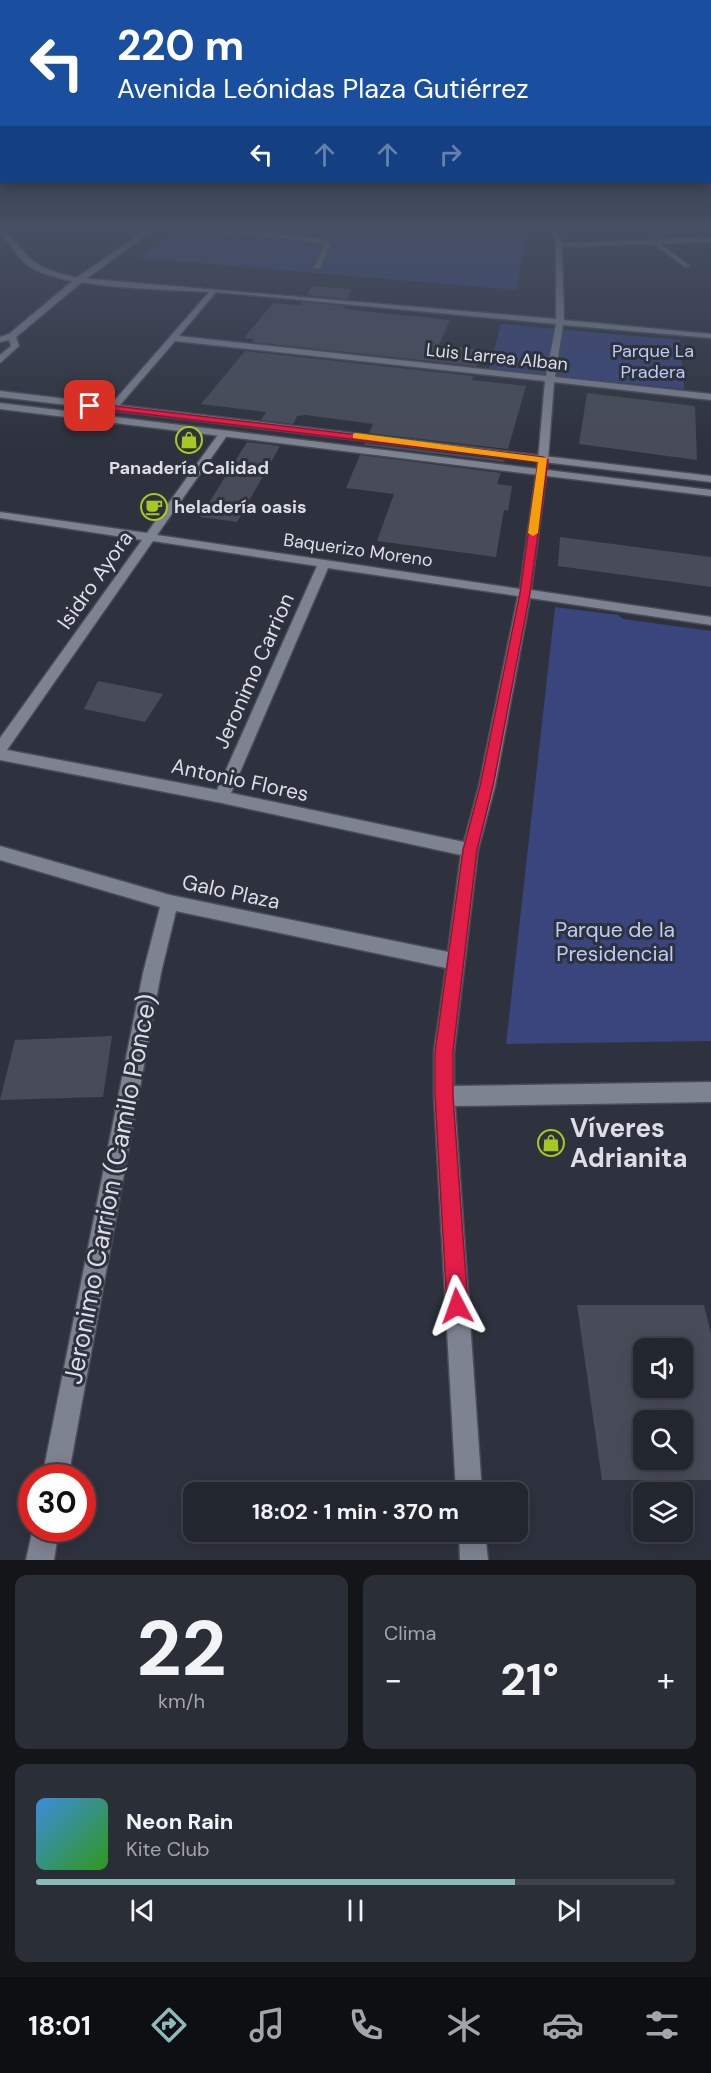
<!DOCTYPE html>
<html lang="es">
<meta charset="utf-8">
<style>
body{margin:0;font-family:"DM Sans",sans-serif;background:#2a2e36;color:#f1f3f6;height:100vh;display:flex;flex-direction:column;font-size:22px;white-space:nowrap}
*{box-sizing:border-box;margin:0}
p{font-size:20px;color:#a2a5aa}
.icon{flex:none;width:33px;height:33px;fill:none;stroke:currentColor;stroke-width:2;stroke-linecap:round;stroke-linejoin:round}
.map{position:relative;height:1560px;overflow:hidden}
.panel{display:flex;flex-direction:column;gap:15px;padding:15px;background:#131519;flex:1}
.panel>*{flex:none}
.guide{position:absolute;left:0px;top:0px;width:711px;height:183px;box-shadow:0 3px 15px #0003,0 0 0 2px #3f434a;background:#1a4fa0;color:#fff;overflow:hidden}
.buttons{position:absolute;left:633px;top:1338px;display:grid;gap:12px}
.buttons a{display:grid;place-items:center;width:60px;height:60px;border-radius:12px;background:#22262e;box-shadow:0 3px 15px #0003,0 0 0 2px #3f434a;font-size:30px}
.speed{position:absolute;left:18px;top:1464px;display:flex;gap:12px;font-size:30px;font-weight:700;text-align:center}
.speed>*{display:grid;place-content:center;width:78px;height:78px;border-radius:50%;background:#22262e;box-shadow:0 3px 15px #0003,0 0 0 2px #3f434a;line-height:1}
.speed .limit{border:9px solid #d22;background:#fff;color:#111}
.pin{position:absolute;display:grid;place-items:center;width:51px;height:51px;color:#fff;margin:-26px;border-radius:12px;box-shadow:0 3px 9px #0006}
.me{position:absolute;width:66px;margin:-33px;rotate:356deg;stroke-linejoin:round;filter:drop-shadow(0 0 4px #0008)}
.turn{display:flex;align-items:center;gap:21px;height:126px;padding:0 18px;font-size:27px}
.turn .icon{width:78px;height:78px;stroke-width:2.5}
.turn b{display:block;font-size:42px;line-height:51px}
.lanes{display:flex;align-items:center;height:57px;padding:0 18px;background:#0003;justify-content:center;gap:30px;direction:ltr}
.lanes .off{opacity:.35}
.big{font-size:45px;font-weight:700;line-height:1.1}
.panel .widget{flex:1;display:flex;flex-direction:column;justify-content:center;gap:9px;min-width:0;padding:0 21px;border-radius:12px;background:#2a2e36}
.panel .dial{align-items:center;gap:0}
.dial b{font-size:78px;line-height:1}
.song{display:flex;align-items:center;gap:18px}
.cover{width:72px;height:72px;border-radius:9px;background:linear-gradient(135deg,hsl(210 70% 55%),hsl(110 70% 35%))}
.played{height:6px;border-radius:3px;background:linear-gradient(90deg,#8bbbb9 75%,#3f434a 75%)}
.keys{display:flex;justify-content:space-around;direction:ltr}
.heat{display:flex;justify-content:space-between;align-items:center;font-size:33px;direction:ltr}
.panel .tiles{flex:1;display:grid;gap:15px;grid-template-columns:1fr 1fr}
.widget:last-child{grid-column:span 2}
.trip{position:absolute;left:183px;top:1482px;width:345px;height:60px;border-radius:12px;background:#22262e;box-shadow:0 3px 15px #0003,0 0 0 2px #3f434a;font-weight:700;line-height:60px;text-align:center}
.dock{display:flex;height:96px;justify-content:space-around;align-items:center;background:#0e0f12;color:#a2a5aa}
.dock .icon{width:42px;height:42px}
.dock .selected{color:#8bbbb9}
.dock b{font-size:27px;color:#f1f3f6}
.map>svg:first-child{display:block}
.green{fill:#39457c}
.building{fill:#484c59;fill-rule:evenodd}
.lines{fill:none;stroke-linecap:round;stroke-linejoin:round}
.service-casing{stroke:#494d57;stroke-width:3}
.minor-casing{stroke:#494d57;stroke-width:3}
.secondary-casing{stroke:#494d57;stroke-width:3}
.service{fill:#7e8391;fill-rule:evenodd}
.minor{fill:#7e8391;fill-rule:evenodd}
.secondary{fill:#7e8391;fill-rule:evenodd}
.route{fill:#e11d48;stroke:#92132f;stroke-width:1.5}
.slow{fill:#f59e0b}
.labels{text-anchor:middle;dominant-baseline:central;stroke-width:6;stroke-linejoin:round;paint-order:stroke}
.far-park-label{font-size:18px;fill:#becbf6;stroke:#2e323e}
.far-street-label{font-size:18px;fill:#dbdee6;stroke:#2e323e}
.far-poi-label{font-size:18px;font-weight:bold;fill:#dbdee6;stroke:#2e323e}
.street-label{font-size:21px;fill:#dbdee6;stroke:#2e323e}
.park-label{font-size:21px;fill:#becbf6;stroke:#2e323e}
.near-poi-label{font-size:26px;font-weight:bold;fill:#dbdee6;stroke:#2e323e;text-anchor:start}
.near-street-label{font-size:26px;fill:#dbdee6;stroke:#2e323e}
</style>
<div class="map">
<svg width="711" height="1560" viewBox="0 0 711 1560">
<rect width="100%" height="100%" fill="#2e323e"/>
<!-- green -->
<path class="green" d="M181,228H505L528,229L516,290L139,258Z
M501,324L680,340L684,389L489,369Z
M555,607L618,615L623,619L711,631V1041L506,1044Z"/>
<!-- building -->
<path class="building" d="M312,286L351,289L348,299L307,295Z
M302,302L345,306L344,309L450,320L439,345L484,350L477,366L252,342L254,339L244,338L273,303L300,305Z
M245,351L473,376L472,380L526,386L508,449L369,433L373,424L306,415L297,416L293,424L261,420L266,412L201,404Z
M587,393L695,406L697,460L579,444Z
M247,442L280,446L237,522L200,517Z
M365,443L505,460L504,462L364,445Z
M360,455L501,473L497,484L512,486L508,511L504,510L496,557L377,541L394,494L346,488Z
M560,537L711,557V587L558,566Z
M98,681L163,694L145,722L84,709Z
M112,1036L103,1097L0,1100L15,1040Z
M577,1305H704L711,1334V1480H602ZM644,1348H682V1388H644ZM644,1420H682V1460H644Z"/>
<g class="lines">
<defs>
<path id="service" d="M187,228H207L324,239L331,245L320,267L317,269L314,267L325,245L322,243Z
M652,241H656L690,266L685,267L652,243Z"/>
<path id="minor" d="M0,228H3C32,261 34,269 79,278L556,319V245L551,228H557L562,243L711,238V242L562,247L564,320L711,334V338L563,325L555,377L711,394V400L554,382L548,460L531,590L711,617V625L530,598L495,786L478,850L454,1052V1086L711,1082V1102L455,1106L482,1492H456L434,1096V1052L446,968L176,911L161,973L68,1478H42L143,973L160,907L0,860V846L170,895L448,952L461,855L222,803L0,760V738L142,540L0,518V512L147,533L220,432L223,431L228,434L157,535L520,589L538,460L545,381L175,341L107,420H101V416L209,292C165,289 65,289 30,267C19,260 9,243 0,232ZM216,292L556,324L546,376L179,336ZM153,541L317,566L217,790L7,750ZM328,568L518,596L479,786L464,842L231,793Z
M134,228H141L147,234L142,235Z
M33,1528H59L54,1560H26Z
M459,1532H485L488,1560H460Z"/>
<path id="secondary" d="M149,228H156L82,282L16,337L19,346L0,363V355L11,346L9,340L0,342V337L9,334L76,278Z
M0,391L711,476V482L0,397Z
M0,403L711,490V496L0,409Z"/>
</defs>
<!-- service casing -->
<use href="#service" class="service-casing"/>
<!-- minor casing -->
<use href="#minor" class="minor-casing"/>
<!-- secondary casing -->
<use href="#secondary" class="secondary-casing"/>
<!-- service -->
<use href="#service" class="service"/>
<!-- minor -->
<use href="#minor" class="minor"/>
<!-- secondary -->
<use href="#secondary" class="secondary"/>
</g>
<!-- sky -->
<linearGradient id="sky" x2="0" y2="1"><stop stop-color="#191c22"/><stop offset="0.51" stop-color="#464f63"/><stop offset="1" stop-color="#464f63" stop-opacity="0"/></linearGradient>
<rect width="711" height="446" fill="url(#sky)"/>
<!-- route -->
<path class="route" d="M90,403L543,457L548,460L530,593L493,786L477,850L453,1052V1096L468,1306L465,1314L457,1317L450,1314L447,1306L435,1096V1052L463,850L480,786L520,593L538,462L87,407V404Z"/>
<!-- slow -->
<path class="slow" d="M356,433L547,458L538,533L533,536L528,533L538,462L353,438V434Z"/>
<!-- icons -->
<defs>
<symbol id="shop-ring" viewBox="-11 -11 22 22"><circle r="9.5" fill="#2e323e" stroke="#a5c823" stroke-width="1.5"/><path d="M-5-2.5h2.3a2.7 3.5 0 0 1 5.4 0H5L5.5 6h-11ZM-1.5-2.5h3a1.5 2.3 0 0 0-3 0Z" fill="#a5c823"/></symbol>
<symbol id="cafe-ring" viewBox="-11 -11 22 22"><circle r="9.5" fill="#2e323e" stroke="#a5c823" stroke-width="1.5"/><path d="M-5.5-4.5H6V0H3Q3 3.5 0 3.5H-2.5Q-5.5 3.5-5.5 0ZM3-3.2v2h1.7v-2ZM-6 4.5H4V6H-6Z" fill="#a5c823"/></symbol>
</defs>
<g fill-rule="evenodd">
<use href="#shop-ring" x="174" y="425" width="30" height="30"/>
<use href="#cafe-ring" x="139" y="492" width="30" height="30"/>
<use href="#shop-ring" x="536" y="1128" width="30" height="30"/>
</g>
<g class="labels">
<!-- far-park labels -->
<g class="far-park-label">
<text x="653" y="351">Parque La<tspan x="653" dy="21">Pradera</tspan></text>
</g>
<!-- far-street labels -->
<g class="far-street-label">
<text transform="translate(497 357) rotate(6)">Luis Larrea Alban</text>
<text transform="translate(358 550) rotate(8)">Baquerizo Moreno</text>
</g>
<!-- far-poi labels -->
<g class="far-poi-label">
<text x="189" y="468">Panadería Calidad</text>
<text x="174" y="507" text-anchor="start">heladería oasis</text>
</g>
<!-- street labels -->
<g class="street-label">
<text transform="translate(95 580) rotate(-55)">Isidro Ayora</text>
<text transform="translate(254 671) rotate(-66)">Jeronimo Carrion</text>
<text transform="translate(240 780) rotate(12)">Antonio Flores</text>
<text transform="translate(231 892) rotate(12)">Galo Plaza</text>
</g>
<!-- park labels -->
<g class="park-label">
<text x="615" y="930">Parque de la<tspan x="615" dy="24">Presidencial</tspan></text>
</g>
<!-- near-poi labels -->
<g class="near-poi-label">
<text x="570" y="1128">Víveres<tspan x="570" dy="30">Adrianita</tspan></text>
</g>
<!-- near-street labels -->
<g class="near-street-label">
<text transform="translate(110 1189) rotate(-79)">Jeronimo Carrion (Camilo Ponce)</text>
</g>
</g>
</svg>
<div class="buttons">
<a><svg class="icon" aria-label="sound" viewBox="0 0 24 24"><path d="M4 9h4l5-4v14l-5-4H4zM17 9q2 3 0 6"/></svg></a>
<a><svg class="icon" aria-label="search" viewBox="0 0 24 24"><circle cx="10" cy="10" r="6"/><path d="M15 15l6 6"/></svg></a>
<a><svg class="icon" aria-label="layers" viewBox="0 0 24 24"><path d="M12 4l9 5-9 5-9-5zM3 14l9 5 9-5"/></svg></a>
</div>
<div class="speed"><div class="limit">30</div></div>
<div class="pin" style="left:90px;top:406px;background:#d93025"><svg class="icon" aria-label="arrive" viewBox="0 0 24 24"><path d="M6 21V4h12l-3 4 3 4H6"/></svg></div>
<svg class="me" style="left:457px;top:1306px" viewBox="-20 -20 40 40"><path d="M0-17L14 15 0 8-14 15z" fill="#e11d48" stroke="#fff" stroke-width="4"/></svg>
<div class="trip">18:02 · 1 min · 370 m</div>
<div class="guide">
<div class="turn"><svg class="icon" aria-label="left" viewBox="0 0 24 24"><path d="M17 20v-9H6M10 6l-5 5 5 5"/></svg><div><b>220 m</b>Avenida Leónidas Plaza Gutiérrez</div></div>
<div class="lanes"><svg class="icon" aria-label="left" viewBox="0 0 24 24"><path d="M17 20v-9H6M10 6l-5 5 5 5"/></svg><svg class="icon off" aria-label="ahead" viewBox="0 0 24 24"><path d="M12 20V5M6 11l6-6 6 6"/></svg><svg class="icon off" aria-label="ahead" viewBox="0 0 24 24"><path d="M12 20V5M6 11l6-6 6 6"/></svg><svg class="icon off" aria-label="right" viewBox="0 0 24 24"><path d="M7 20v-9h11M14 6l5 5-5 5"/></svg></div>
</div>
</div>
<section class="panel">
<div class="tiles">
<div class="widget dial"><b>22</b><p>km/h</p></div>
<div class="widget"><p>Clima</p>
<div class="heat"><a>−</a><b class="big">21°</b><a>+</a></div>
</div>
<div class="widget">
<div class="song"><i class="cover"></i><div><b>Neon Rain</b><p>Kite Club</p></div></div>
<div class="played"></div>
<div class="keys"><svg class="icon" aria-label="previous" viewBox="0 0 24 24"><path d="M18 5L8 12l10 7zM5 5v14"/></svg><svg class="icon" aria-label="pause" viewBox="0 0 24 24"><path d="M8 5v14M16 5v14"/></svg><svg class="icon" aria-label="next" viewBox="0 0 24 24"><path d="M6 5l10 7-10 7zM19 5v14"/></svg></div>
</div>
</div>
</section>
<nav class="dock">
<b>18:01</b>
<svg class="icon selected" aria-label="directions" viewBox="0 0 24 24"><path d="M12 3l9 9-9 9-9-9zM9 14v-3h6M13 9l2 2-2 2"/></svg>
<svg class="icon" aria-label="music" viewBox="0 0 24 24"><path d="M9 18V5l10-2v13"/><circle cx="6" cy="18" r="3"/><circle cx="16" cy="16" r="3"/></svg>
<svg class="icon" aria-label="phone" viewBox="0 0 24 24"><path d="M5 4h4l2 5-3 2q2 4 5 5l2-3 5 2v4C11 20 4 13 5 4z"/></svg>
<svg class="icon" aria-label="climate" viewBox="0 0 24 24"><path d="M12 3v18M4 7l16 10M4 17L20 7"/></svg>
<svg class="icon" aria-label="car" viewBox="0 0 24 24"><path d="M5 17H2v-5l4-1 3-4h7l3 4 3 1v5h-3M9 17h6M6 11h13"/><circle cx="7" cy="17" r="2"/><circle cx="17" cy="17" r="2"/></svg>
<svg class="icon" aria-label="filters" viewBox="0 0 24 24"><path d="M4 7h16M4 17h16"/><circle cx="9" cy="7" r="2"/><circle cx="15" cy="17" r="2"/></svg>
</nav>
